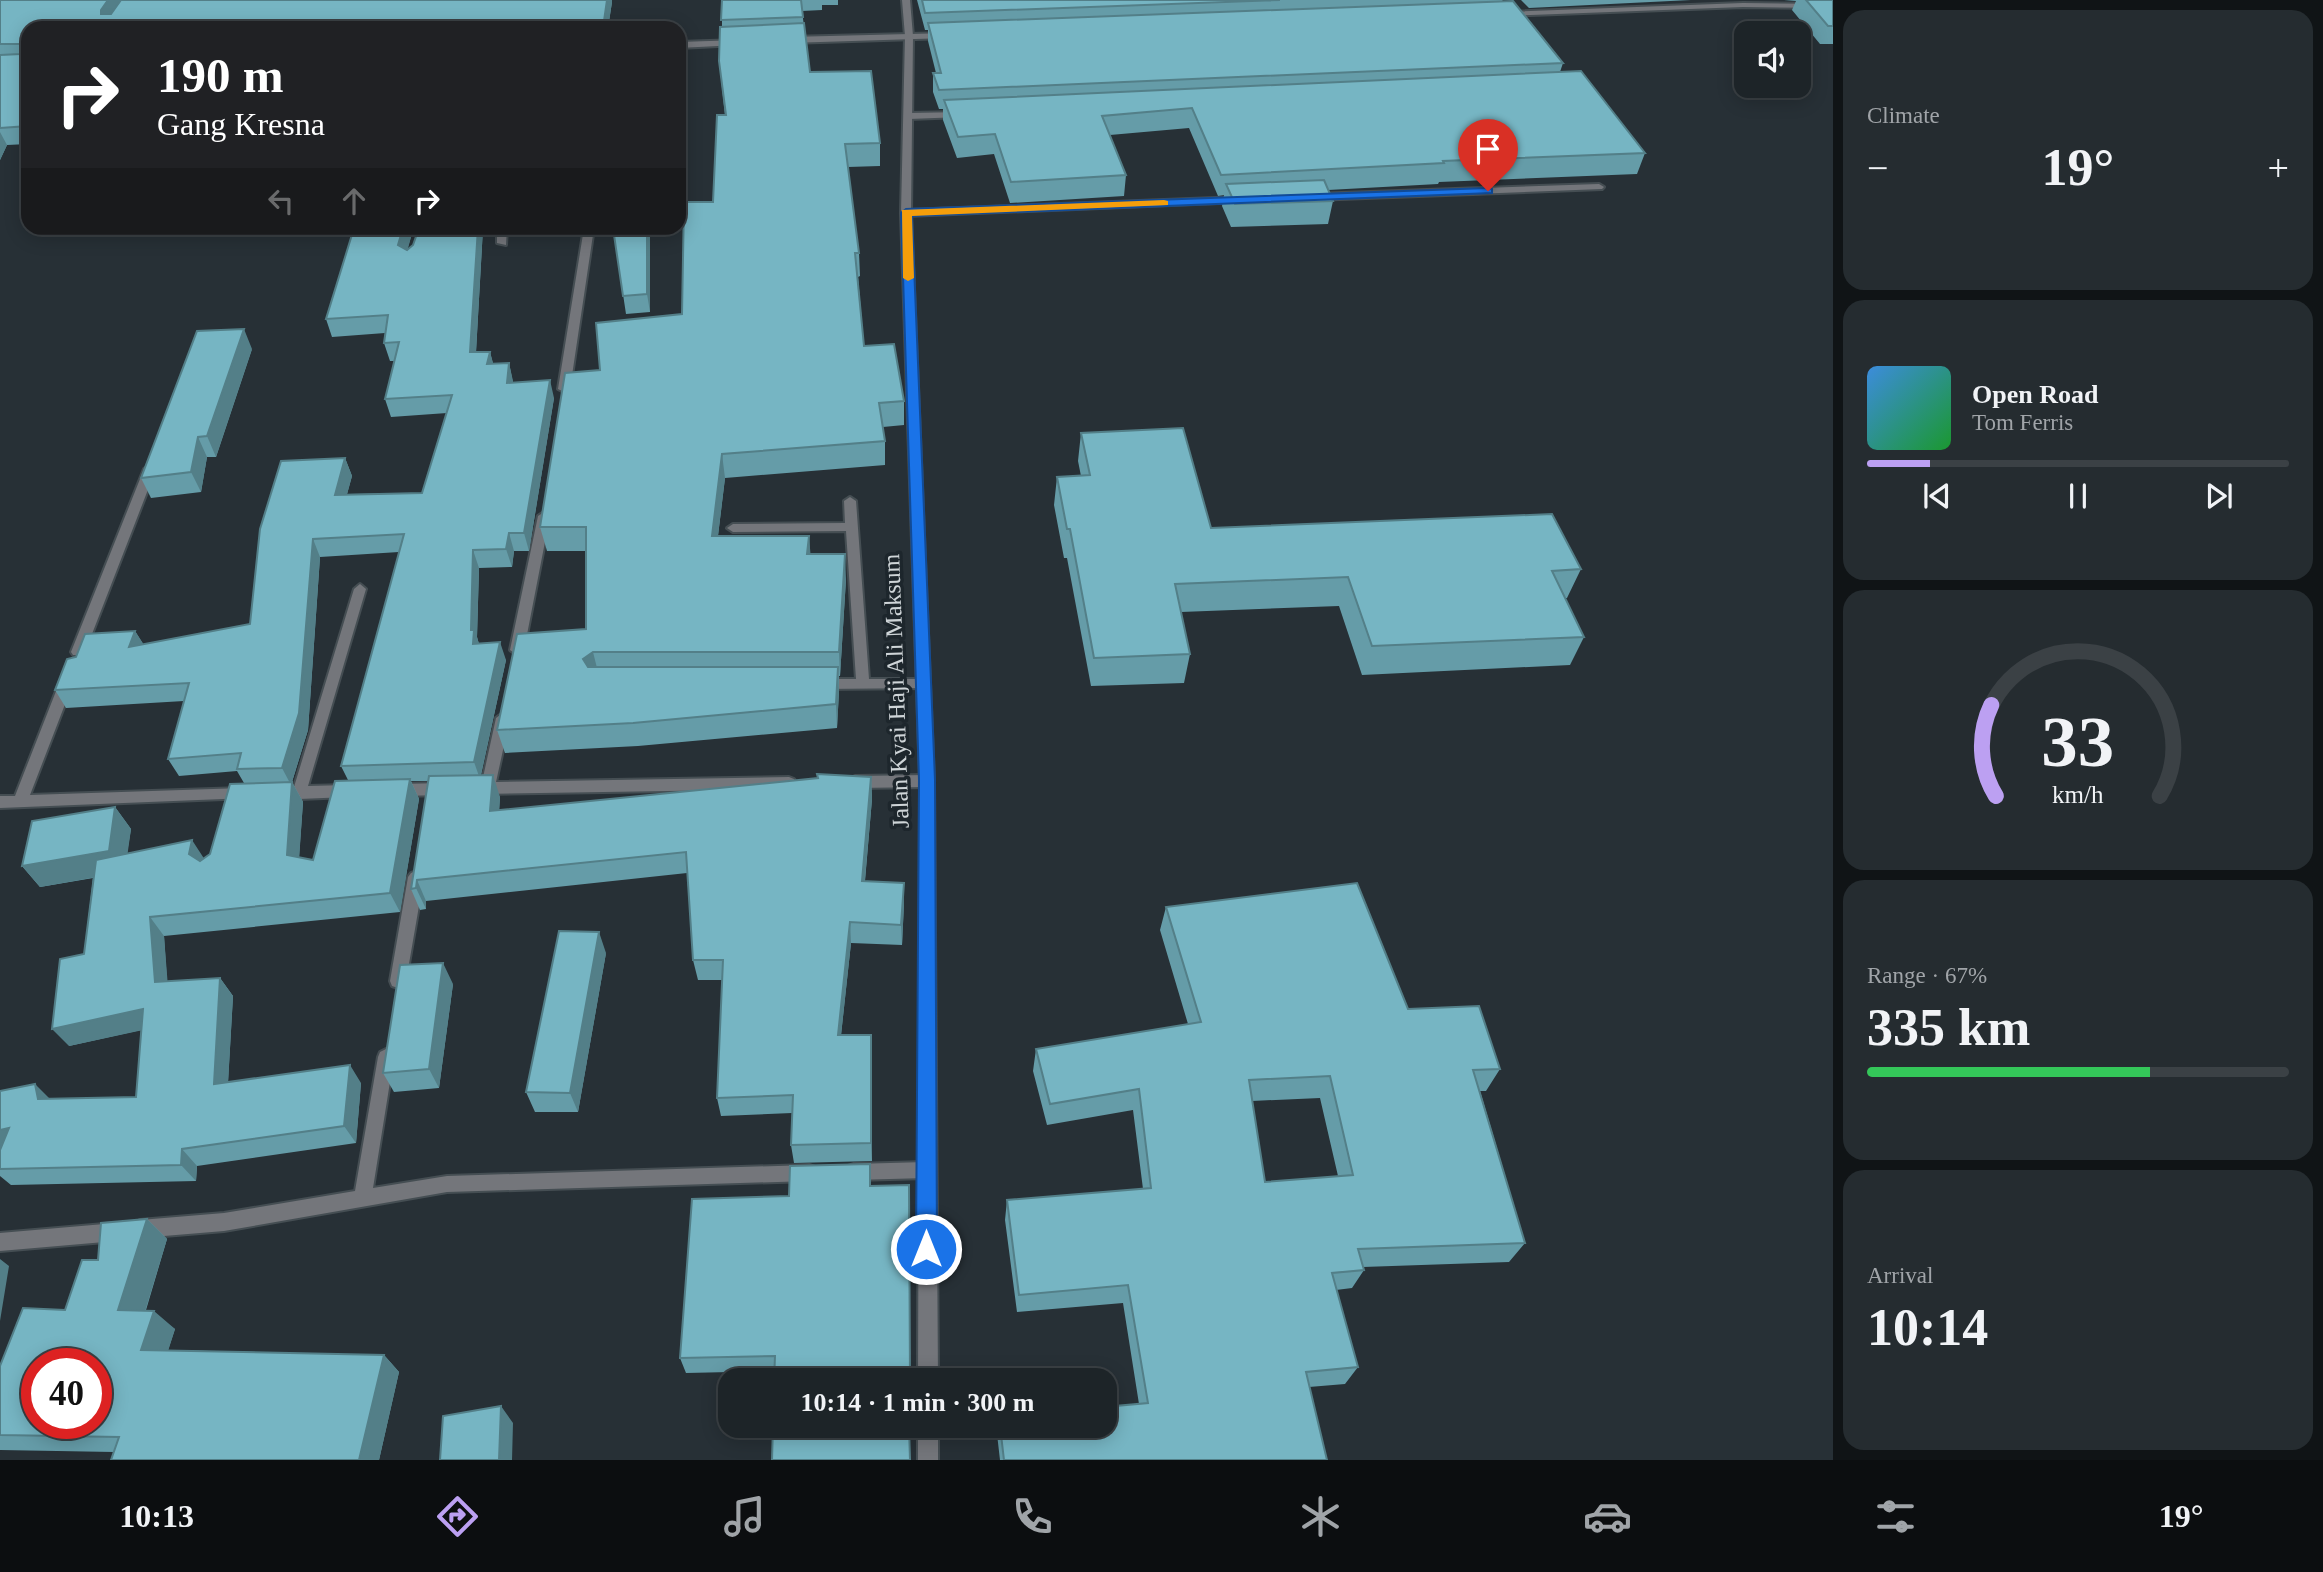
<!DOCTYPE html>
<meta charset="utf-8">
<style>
body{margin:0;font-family:Georgia,serif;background:#252c30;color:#f1f3f6;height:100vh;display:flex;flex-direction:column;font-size:26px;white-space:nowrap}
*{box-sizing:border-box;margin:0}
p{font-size:23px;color:#a0a4a8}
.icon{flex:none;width:38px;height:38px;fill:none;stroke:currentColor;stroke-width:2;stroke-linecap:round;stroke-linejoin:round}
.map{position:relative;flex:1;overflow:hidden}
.sheet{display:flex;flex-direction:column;gap:10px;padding:10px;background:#101416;width:490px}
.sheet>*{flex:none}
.banner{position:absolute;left:21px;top:21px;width:665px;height:214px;border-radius:21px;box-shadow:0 4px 18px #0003,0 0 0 2px #3b4145;background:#202124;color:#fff;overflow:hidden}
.controls{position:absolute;left:1734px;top:21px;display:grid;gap:14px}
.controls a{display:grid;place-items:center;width:77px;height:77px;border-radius:14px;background:#1d2428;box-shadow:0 4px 18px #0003,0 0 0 2px #3b4145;font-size:35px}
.speed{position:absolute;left:21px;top:1348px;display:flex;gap:14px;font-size:35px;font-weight:700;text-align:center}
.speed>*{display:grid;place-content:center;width:91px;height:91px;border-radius:50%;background:#1d2428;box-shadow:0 4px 18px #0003,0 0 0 2px #3b4145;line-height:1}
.speed .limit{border:10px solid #d22;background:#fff;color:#111}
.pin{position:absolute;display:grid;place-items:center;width:60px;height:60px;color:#fff;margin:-72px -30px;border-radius:50% 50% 50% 0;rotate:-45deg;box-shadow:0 0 7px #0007}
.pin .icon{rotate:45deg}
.me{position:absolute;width:77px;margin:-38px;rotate:0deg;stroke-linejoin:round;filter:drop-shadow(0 0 5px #0008)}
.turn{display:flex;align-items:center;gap:24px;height:147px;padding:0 21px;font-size:32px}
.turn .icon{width:91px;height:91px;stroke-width:2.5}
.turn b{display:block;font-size:49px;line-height:60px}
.lanes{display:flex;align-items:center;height:66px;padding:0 21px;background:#0003;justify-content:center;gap:35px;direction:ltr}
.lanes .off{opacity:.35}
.big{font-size:52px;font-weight:800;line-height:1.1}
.sheet .widget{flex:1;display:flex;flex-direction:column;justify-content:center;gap:10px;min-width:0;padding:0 24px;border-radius:21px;background:#252c30}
.sheet .dial{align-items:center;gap:0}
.dial svg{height:182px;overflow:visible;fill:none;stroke:#3b4145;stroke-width:7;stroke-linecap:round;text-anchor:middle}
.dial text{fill:#f1f3f6;stroke:none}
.song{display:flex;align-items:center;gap:21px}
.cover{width:84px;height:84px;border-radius:10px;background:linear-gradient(135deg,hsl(210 70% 55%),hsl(130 70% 35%))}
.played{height:7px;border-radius:4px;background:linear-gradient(90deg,#bca0f2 15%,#3b4145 15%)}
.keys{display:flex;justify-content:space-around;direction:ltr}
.heat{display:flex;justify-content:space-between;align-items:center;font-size:38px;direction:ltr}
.charge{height:10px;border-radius:5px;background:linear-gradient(90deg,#34c759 67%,#3b4145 0)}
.trip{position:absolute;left:718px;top:1368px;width:399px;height:70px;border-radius:21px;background:#1d2428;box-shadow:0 4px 18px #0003,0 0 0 2px #3b4145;font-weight:800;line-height:70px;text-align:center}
.menu{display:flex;height:112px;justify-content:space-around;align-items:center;background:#0c0e10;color:#a0a4a8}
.menu .icon{width:49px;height:49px}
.menu .active{color:#bca0f2}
.menu b{font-size:32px;color:#f1f3f6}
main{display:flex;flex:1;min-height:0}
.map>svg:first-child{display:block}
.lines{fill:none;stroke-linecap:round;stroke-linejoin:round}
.service-casing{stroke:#454e53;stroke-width:4}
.minor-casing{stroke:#454e53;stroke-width:4}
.tertiary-casing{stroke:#454e53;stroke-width:4}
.service{fill:#74767b;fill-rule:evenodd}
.minor{fill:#74767b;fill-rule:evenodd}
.tertiary{fill:#74767b;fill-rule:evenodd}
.wall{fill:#659ca8;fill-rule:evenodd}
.shaded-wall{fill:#537f88}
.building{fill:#76b5c3;stroke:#537f88;stroke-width:2;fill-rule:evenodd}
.route{fill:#1a73e8;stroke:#114b97;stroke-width:2}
.slow{fill:#f59e0b}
.labels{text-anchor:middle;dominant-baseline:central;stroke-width:7;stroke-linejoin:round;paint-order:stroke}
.street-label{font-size:24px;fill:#cfd5d8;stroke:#1d262c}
</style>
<main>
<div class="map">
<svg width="1833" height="1460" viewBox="0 0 1833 1460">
<rect width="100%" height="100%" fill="#273036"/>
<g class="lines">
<defs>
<path id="service" d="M850,497L856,501L869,679H923L930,684L928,688L821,689L814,684L821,679H856L846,531L733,532L727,528L733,524L845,523L844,501Z"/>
<path id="minor" d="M1743,3L1833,4V8L1743,7L1506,16L1502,14L1506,12Z
M950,33L951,35L947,38L789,43L785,40L789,37Z
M740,40V44L737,45L679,48V42Z
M964,112L966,114L961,117L909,119L904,116L909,113Z
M1599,184L1604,187L1602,189L1313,200L1308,197L1313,194Z
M1241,197L1246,200L1244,202L906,216L901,213L906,210Z
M497,228H507L506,245L497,243Z
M584,228H594L570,389L564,392L558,389Z
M150,465L156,469L85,652L83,655H73L71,652L144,469Z
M544,512L550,516L524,650L517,655L510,650L538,516Z
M360,584L366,589L308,786L348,785L353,787L355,791L353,795L348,797L299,799L276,797L274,793L276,789L294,787L354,589Z
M67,676L74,681L30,795L243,788L248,790L250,794L248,798L0,808V796H15L60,681Z
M503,713L510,718L496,782L789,777L794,779L796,783L794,787L789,789L481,794L476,792L474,788L476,784L482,782L496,718Z
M927,775L932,777L934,781L932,785L927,787L855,788L850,786L848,782L850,778L855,776Z
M446,783L451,785L453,789L451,793L446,795L397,796L392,794L390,790L392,786L397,784Z
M416,871L421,873L424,877L406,981L404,986L398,988L392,986L390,981L408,877L411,873Z
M386,1049L392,1052L394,1057L373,1188L447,1176L809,1165L815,1167L818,1173L815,1179L809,1181L447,1192L224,1231L140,1238L134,1235L131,1229L134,1223L140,1220L224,1213L355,1191L378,1057L380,1052Z
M926,1162L932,1164L935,1170L932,1176L926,1178L854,1180L848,1178L845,1172L848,1166L854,1164Z
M116,1223L122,1226L125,1232L122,1238L116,1241L0,1251V1233Z"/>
<path id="tertiary" d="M902,0H910L913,36L911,213L934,781L938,1381H918L920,781L901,213L905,36Z
M918,1426H938V1460H918Z"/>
</defs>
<!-- service casing -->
<use href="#service" class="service-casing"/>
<!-- minor casing -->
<use href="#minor" class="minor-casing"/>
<!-- tertiary casing -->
<use href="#tertiary" class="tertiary-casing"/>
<!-- service -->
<use href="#service" class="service"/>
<!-- minor -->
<use href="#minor" class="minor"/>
<!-- tertiary -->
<use href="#tertiary" class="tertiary"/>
</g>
<!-- wall -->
<path class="wall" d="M0,0H612V2L608,28H28V144L7,145L0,160Z
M722,0H838V5H822V10L802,11L810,72L880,143V166L848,167L859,253L860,276L858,277L864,346L904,401V425L883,427L885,441V465L725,478L718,536H809L810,554L846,579L840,676H839V691L837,728L638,746L505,753L497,730L586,629V551H547L540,527L600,370L682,314L713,202L725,115L719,61L722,27Z
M917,0H1503L1502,1L1563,63L1560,72L1645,153L1637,174L1439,182L1438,184L1328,190L1333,201L1328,224L1231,227L1222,206L1224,195L1218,196L1189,128L1110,135L1126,175L1124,196L1010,203L994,154L957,158L943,120V109H939L933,92V73H936L928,41V30H925Z
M1521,0H1691L1529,8Z
M1784,0H1833V44H1820L1792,10L1796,1Z
M354,228H412L413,230L407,250L413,245L419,228H483L476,352H490L493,364L509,363L513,383L554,398L529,551H514L512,567L479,568L477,637L479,644L506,660L481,775L500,797L499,810L871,777L872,799L865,881L904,903L902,945L851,943L841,1035H871L872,1161L794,1163L791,1145L792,1113L721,1116L717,1098L722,980H698L693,960L687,873L426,901V909L420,910L411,889L429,781H411L419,799L400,912L164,936L167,981L220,978L233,996L228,1082L361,1083L356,1143L197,1166L196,1181L11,1185L0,1176V1091L50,1099L136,1097L141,1030L69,1046L84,954L93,878L40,887L22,866L115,807L131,829L127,853L204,858L210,854L244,783L237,771L179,776L168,759L184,701L66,708L55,690L76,657L135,631L143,644L250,624L345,458L352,476L347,494L422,493L447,413L391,417L385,399L394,361H390L384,343L385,333L332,337L326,319ZM399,552L341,766L348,780L313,860L299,857L303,802L292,782L308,730L320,557Z
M613,228H650V312L626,314Z
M252,349L216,457H207L201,492L151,498L141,478Z
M1081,433L1211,528L1581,569L1567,598H1565L1584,637L1570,665L1362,675L1339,606L1181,612L1190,654L1184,683L1091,686L1067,558H1064L1054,505L1057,477L1081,476L1078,461Z
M1166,907L1408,1009L1500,1069L1486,1091H1480L1525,1243L1509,1262L1363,1267L1364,1270L1352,1288L1336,1290L1358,1367L1345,1384L1309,1387L1327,1460H1000L997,1434L998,1426H1104L1139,1404L1123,1303L1017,1312L1005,1220L1007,1200L1143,1189L1133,1110L1047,1125L1033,1071L1036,1049L1188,1024L1160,930ZM1320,1098L1338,1176L1265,1182L1252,1101Z
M606,953L578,1112H535L526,1092Z
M453,984L439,1088L394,1092L383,1073Z
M870,1164L775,1371L686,1373L680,1358L789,1196Z
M147,1219L167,1239L146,1310L175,1329L168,1350L384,1355L399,1372L379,1460H111L114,1452L0,1450V1366L65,1310L98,1260Z"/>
<!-- shaded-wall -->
<path class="shaded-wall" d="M108,0H125L108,27L101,14V10Z
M607,0H612V2L608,28H603Z
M0,132L7,145L0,160Z
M403,228H412L413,230L404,263L398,245Z
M478,228H483L475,370L470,352Z
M647,228H650V312L647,294Z
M244,329L252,349L216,457L207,436Z
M490,352L495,370L487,364Z
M509,363L513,381L512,401L507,383Z
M550,380L554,398L529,551L524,533Z
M198,437L207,457L201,492L191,472Z
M722,454L725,478L715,560L712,536Z
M345,458L352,476L342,513L335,495Z
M509,533L514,551L512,567L506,549Z
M809,536L811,560L807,554Z
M313,539L320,557L308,730L291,785L282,768Z
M473,550L479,568L477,637L480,648L473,644L471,630Z
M845,554L846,579L840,676L839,652Z
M135,631L146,648L129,647Z
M500,642L506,660L480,779L474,762Z
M593,652L599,676L589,683L583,659Z
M838,667L839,691L837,728L836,704Z
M493,775L500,797L498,832L490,811Z
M871,777L872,799L863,902L862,881Z
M410,779L419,799L400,912L390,893Z
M292,782L303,802L298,875L287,855Z
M115,807L131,829L125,872L40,887L22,866Z
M192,840L205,860L202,874L189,854Z
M417,880L426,901V909L416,888Z
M904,883V903L902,945L901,925Z
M150,917L164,936L169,1000L155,982Z
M850,922L851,943L839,1054L838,1035Z
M599,932L606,953L578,1112L570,1093Z
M443,963L453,984L439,1088L429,1069Z
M220,978L233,996L227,1102L214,1084Z
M143,1009L157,1027L69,1046L52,1029Z
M871,1035L872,1054V1161L871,1143Z
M350,1065L361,1083L356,1143L344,1126Z
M35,1084L52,1101L38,1099Z
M9,1128L0,1151V1130Z
M182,1149L197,1166L196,1181L181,1165Z
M147,1219L167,1239L140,1328L118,1310Z
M0,1259L9,1266L0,1321Z
M154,1311L175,1329L163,1367L141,1350Z
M384,1355L399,1372L379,1460H359Z
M501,1406L513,1423L512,1460H499Z"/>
<!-- building -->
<path class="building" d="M0,0H108L101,10V14H111L121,0H607L603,28H28V126L0,128V55L20,54L22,44H0Z
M722,0H801L803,17L721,20Z
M922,0H1280L925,13Z
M1806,0H1833V26H1828Z
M1513,1L1563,63L939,90L933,73H941L928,23Z
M804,23L810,72L871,71L880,143L845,144L859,253H855L864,346L894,344L904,401L879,403L885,441L722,454L712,536H809L807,554H845L839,652H593L583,659L588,667H838L836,704L633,723L497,730L517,634L586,629V527H540L565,373L600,370L596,323L682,314L684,202H713L717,115H726L719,61L720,27Z
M1581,71L1645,153L1443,161L1444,163L1221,175L1192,108L1102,116L1126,175L1011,182L995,134L958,137L944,100Z
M1324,180L1333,201L1235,204L1226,184Z
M354,228H403L398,245L407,250L413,245L419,228H478L470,352H490L487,364L509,363L507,383L550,380L524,533H509L506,549L473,550L471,630H474L473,644L500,642L474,762L341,766L404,534L313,539L299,713L282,768L237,769L241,753L168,759L189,683L55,690L67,659L76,657L85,634L135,631L129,647L250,624L260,529L281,461L345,458L335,495L422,493L452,395L385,399L399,342L384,343L388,315L326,319Z
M613,228H647V294L623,296Z
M244,329L207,436L198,437L191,472L141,478L197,331Z
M1183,428L1211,528L1552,514L1581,569L1552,571L1584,637L1372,646L1348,577L1175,584L1190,654L1094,658L1070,529H1067L1057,477L1090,475L1081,433Z
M817,774L871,777L862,881L904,883L901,925L850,922L838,1035H871V1143L791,1145L793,1095L717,1098L723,960H693L686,852L417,880L416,888L411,889L429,776L493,775L490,811L818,778Z
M410,779L390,893L150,917L155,982L220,978L214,1084L350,1065L344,1126L182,1149L181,1165L0,1169V1150L9,1128L0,1130V1091L35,1084L38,1099L136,1097L143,1009L52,1029L60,959L84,954L96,860L192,840L189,854L200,861L210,854L230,784L292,782L287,855L313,860L335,781Z
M115,807L109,851L22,866L32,821Z
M1357,883L1408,1009L1479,1006L1500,1069L1473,1070L1525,1243L1358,1249L1364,1270L1332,1273L1358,1367L1306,1372L1327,1460H1004L1000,1426H1104V1407L1148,1403L1128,1285L1019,1295L1007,1200L1151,1188L1139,1089L1050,1104L1036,1049L1201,1022L1166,907ZM1330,1076L1353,1175L1265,1182L1249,1080Z
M559,931L599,932L570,1093L526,1092Z
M443,963L429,1069L383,1073L400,965Z
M870,1164V1186L909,1185L910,1381H774L775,1356L680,1358L692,1199L789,1196L790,1166Z
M147,1219L118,1310L154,1311L141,1350L384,1355L359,1460H111L119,1437L0,1435V1366L23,1308L65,1310L82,1260H98L101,1223ZM37,1363H96V1423H37Z
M501,1406L499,1460H440L443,1416Z
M773,1426H909L910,1460H772Z"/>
<!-- route -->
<path class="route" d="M1488,188L1492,189V193L912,216L935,780L937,1249L934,1256L926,1259L919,1256L916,1249L919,780L901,213L906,209Z"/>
<!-- slow -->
<path class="slow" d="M1164,200L1168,201V205L912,216L914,278L908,281L903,278L902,210Z"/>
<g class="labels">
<!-- street labels -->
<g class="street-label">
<text transform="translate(896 691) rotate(-92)">Jalan Kyai Haji Ali Maksum</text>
</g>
</g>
</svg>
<div class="controls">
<a><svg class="icon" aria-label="sound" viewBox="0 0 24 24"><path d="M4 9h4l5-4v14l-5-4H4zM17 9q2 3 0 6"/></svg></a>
</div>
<div class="speed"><div class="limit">40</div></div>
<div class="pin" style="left:1488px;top:191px;background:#d93025"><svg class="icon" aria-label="arrive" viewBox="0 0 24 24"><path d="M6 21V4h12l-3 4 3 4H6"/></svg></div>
<svg class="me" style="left:926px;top:1249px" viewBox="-20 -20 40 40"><circle r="17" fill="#1a73e8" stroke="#fff" stroke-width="3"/><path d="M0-11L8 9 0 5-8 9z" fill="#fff"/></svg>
<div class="trip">10:14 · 1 min · 300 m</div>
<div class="banner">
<div class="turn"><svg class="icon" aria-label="right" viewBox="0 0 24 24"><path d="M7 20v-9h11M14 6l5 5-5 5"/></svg><div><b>190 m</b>Gang Kresna</div></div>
<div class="lanes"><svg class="icon off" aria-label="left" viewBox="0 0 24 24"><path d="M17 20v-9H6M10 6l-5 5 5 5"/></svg><svg class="icon off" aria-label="ahead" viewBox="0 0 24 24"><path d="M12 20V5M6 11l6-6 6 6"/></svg><svg class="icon" aria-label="right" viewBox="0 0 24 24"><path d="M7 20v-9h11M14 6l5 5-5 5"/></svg></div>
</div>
</div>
<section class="sheet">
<div class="widget"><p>Climate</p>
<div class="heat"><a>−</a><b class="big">19°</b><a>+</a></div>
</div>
<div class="widget">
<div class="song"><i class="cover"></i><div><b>Open Road</b><p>Tom Ferris</p></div></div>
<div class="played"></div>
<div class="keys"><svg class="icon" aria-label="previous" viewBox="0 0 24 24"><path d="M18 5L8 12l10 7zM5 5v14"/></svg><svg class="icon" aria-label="pause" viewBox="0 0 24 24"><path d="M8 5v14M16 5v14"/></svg><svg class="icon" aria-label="next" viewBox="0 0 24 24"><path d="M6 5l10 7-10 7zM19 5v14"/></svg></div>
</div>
<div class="widget dial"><svg viewBox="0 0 100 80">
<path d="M14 69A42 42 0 1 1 86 69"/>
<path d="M14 69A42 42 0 0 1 12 29" stroke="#bca0f2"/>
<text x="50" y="56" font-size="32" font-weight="700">33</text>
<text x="50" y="72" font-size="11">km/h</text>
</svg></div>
<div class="widget"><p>Range · 67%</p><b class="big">335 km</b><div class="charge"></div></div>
<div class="widget"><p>Arrival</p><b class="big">10:14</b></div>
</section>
</main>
<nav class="menu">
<b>10:13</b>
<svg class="icon active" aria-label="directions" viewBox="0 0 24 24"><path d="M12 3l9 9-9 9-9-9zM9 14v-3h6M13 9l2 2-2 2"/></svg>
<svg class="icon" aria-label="music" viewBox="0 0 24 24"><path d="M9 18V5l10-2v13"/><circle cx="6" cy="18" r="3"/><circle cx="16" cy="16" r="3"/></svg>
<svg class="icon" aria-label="phone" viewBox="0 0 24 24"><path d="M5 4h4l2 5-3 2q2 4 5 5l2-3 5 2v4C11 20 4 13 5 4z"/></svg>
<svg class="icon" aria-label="climate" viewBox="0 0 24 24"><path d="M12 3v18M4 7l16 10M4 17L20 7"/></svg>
<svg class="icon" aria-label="car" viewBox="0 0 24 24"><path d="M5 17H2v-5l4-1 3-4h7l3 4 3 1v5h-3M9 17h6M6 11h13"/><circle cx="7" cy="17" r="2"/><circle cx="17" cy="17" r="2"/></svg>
<svg class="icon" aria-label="filters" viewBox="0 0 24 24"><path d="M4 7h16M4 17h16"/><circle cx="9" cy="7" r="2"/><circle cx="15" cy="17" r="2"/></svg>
<b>19°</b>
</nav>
